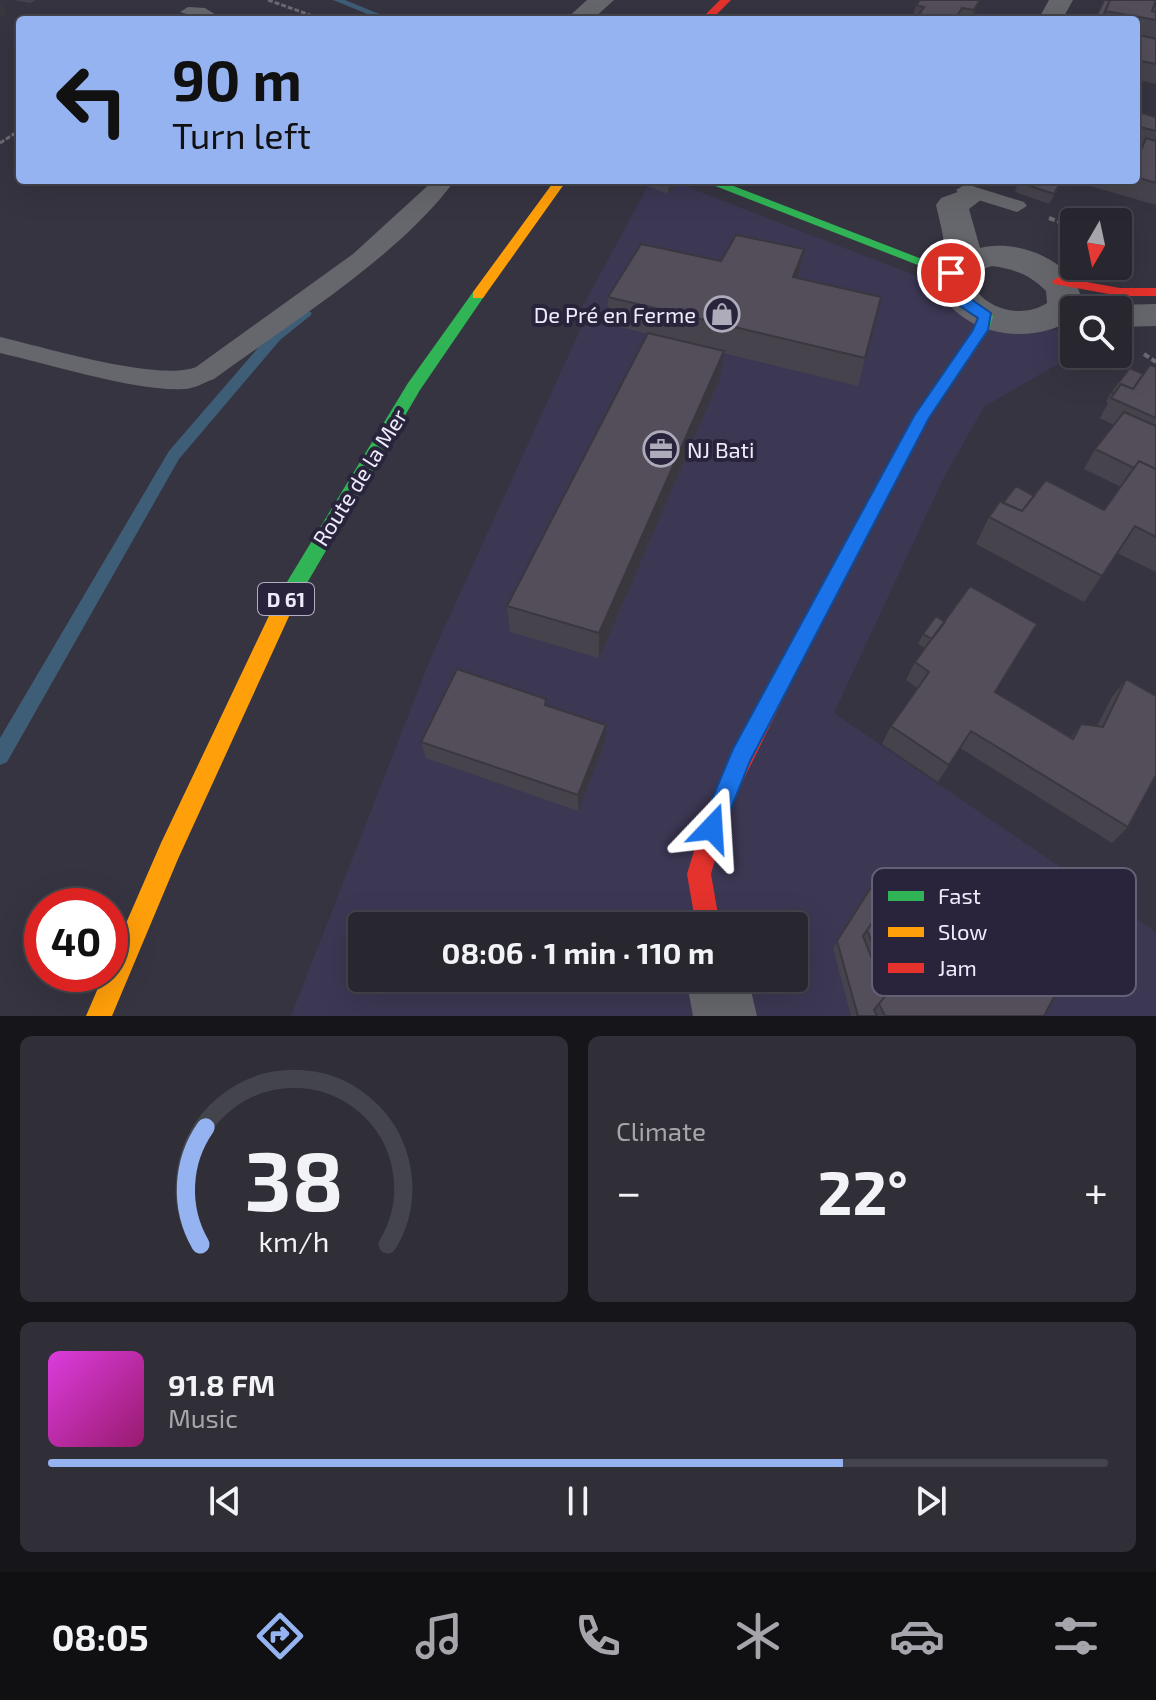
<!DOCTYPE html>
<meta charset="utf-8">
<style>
body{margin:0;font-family:"Exo 2",sans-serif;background:#302f38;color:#f1f3f6;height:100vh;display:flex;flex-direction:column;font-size:30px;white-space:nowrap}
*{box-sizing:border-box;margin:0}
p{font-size:26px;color:#a5a5ab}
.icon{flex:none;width:44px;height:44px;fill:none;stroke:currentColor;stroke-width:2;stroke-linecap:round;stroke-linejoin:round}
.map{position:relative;height:1016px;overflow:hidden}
.details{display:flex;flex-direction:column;gap:20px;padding:20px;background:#16151a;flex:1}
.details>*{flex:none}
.hud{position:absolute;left:16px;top:16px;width:1124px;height:168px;border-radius:8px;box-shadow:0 8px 32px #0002,0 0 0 2px #44444c;background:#95b2f1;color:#111;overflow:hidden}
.needle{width:52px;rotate:189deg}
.fabs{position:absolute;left:1060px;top:208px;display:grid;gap:16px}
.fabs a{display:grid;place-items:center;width:72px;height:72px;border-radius:8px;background:#282730;box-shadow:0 8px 32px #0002,0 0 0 2px #44444c;font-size:40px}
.speed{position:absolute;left:24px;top:888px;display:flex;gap:16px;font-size:40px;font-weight:700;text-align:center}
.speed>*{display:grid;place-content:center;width:104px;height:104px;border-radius:50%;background:#282730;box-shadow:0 8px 32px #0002,0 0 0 2px #44444c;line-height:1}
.speed .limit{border:12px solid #d22;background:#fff;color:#111}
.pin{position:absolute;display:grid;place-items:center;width:68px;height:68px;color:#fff;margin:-34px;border:4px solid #fff;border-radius:50%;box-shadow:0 2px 8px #0007}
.me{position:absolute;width:88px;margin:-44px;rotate:20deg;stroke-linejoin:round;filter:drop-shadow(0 0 6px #0008)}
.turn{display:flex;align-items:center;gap:28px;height:168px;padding:0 24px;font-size:36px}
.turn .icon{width:104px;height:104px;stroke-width:2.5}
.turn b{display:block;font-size:56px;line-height:68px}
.big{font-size:60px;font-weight:700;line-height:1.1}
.details .widget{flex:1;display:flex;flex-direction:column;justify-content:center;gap:12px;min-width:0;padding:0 28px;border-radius:12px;background:#302f38}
.details .dial{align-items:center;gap:0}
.dial svg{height:208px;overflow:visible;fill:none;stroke:#44444c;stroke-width:7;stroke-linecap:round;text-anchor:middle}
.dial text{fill:#f1f3f6;stroke:none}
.song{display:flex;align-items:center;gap:24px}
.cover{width:96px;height:96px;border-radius:12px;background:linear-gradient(135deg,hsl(300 70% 55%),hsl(320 70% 35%))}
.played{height:8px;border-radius:4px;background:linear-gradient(90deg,#95b2f1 75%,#44444c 75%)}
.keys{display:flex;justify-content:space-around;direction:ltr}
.heat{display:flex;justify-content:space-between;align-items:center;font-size:44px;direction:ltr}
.details .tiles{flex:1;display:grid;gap:20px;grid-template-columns:1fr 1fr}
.widget:last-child{grid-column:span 2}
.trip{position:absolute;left:348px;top:912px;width:460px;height:80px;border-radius:8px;background:#282730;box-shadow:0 8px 32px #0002,0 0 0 2px #44444c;font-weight:700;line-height:80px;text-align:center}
.tabs{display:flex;height:128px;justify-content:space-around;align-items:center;background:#101013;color:#a5a5ab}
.tabs .icon{width:56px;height:56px}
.tabs .on{color:#95b2f1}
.tabs b{font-size:36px;color:#f1f3f6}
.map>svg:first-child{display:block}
.built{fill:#3c3753;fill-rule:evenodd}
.water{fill:#3e5d77}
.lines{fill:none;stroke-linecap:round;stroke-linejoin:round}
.stream{fill:#3e5d77;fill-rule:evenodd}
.path-far1{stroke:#6c6b71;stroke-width:3;stroke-dasharray:5 2;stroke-linecap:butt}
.path{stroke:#6c6b71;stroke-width:4;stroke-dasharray:6 3;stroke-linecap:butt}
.lane{fill:#66676c;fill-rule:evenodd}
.street{fill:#66676c;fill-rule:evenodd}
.fast{fill:#30b455;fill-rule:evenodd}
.slow{fill:#ff9f0a;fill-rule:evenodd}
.jam{fill:#e5322d;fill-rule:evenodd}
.wall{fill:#47434d}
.shaded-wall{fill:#3a373f}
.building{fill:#534e5a;stroke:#3a373f;stroke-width:2}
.route{fill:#1a73e8;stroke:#114b97;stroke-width:2}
.labels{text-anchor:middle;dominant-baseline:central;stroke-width:8;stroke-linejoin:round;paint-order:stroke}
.shield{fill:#29243b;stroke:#b3afc1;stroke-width:2}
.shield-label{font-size:20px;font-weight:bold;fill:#eeebfb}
.poi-label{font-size:22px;fill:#eeebfb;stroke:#29243b;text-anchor:end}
.street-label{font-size:22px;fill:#eeebfb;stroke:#29243b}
.key{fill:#29243b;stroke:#646075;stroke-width:2}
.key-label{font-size:22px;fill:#eeebfb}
</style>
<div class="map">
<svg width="1156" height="1016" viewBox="0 0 1156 1016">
<rect width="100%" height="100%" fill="#363440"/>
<!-- built -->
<path class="built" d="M651,180L675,186L677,183L1074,337L1075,354L984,407L944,477L834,713L1156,932V1016H291L431,657L585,319L577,317ZM362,926H794V978H362Z"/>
<!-- water -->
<path class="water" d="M1061,891L1103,920L1066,997L1022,964Z"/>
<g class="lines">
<!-- stream -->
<path class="stream" d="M333,0H345L394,20H382Z
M305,309L312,313L310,316L280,340L179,459L7,762L0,765V738L169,451L270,334Z"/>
<!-- path-far1 -->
<path class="path-far1" d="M268,0L324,20
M0,143L20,130"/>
<!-- path -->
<path class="path" d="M1049,218L1074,227
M1118,244L1133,250
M1144,354L1156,362"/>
<!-- lane -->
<path class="lane" d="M205,8L224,20H205L180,12L188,7Z
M434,180H455C400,256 290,323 214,379C205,382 194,389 184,389C137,392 49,364 0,353V337C44,347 158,382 196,367L353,254Z
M966,184L1024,202L1027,206L1017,212L959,194L956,190Z"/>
<!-- street -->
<path class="street" d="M587,0H614L592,20H565Z
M1049,0H1073L1062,20H1038Z
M966,189L977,192L982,199L969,209L980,248C1020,238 1080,263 1083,307L1074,310V318C1030,349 951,335 935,278C951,255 942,232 936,205L941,198ZM992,266C1014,269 1031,275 1046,291L1047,303C1021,320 980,309 970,278L974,272Z
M1156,304V326L1118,327V310H1104L1118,305Z
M686,978H748L757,1016H693Z"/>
<!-- fast -->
<path class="fast" d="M700,180H718L958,273L951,277L946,276Z
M478,291L485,295L420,390L293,607L286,609L279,607L276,601L279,595L408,383L473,292Z
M986,311L993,316L989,330L929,418L793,679L786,682L779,679L776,673L779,667L914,416L974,330L981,313Z"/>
<!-- slow -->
<path class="slow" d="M555,180H567L483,298H473V292Z
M286,593L293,595L296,601L178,859L112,1016H86L104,974H110V960L161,843L276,601L279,595Z"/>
<!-- jam -->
<path class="jam" d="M720,0H731L711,20H700Z
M1059,277L1120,288H1156V296H1120L1054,284L1052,281Z
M786,664L793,667L796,673L730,807L711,874L720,926H696L687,874L708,805L779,667Z"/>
</g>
<!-- wall -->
<path class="wall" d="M14,0H36L30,3Z
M980,0L973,20H912L916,5Z
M1104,0H1156V81L1155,84L1136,79V20H1095Z
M1156,115V205L1073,181L1136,180V155H1138L1142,148L1136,147V126L1155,117Z
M650,180H676L675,187L668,194L650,187Z
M879,180H904L883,181Z
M1019,180L1057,191L1049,204L1015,192Z
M797,278L865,358L858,386L723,353L720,378L599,658L510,632L507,606L648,334L608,324V297Z
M1156,367V572L1117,553L1084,602L976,544L989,517L1003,503L1034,496L1104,510L1121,487L1084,469L1095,449L1114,425L1100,418L1108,403L1106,402L1111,392Z
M936,616L995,692L1071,737L1081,724L1097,726L1112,697L1126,679L1128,827L1112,843L960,748L938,782L882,744L891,726L917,688L906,680L915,662L925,648L918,644L923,634Z
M546,699V706L605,742L578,811L426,758L421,742Z
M879,875L1044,1016H851L833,948Z"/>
<!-- shaded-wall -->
<path class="shaded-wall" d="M980,0L975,17L973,20H971L974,10Z
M3,5L7,14L0,17V6Z
M673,180H676L675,187L668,194L669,184Z
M804,249L798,276L787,304L793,277Z
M724,351L720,378L599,658V633Z
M606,725L605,742L578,811V795Z"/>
<!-- building -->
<path class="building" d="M920,0H980L974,10L962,8L954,20H949L919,14L924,7L916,5Z
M1104,0H1110L1102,19L1096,17Z
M1110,0H1156L1152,11L1156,12V20L1105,11Z
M1156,1V12L1152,11Z
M126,15L156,19L155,20H119Z
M960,16L967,17L965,20H957Z
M893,17L909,20H890Z
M1136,34L1156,39V64L1136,60Z
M1142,113L1156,117V131L1136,126Z
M1146,138L1156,141V183L1136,177V155H1139Z
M658,180H673L669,184Z
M1019,180H1059L1061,181L1054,194L1019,182Z
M736,235L804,249L793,277L881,297L865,358L608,297L641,244L721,261Z
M648,333L724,351L599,633L507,606Z
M1150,365L1156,367V418L1111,398L1121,384L1133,389Z
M1130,368L1143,374L1133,389L1121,384L1114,393L1111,392Z
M1124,412L1156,426V469L1139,461L1134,468L1095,449Z
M1139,461L1156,469V537L1135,526L1102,576L989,517L1000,501L1022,511L1046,480L1104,510Z
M1016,486L1034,496L1022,511L1003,503Z
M970,586L1037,624L995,692L1073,739L1081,724L1103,727L1126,679L1156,696V775L1128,827L971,731L949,765L891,726L929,672L915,662Z
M936,616L945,622L932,639L923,634Z
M457,669L546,699L545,705L606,725L578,795L421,742Z
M879,875L896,888L863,936L886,995L874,1010L877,1016H858L837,941Z
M901,881L1054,997L1044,1016H885L879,1004L891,989L867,930Z"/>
<!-- route -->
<path class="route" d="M946,270H956L962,293L991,313L988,330L929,418L750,761L720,836L712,839L704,836L700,828L733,749L914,416L973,330L978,318C960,306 937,295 946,270Z"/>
<!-- icons -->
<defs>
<symbol id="shop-ring" viewBox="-11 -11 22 22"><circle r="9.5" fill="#29243b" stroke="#aeabba" stroke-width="1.5"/><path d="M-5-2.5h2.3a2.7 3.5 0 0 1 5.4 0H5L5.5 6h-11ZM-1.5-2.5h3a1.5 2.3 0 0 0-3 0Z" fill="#aeabba"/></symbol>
<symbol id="office-ring" viewBox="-11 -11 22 22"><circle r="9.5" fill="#29243b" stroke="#aeabba" stroke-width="1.5"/><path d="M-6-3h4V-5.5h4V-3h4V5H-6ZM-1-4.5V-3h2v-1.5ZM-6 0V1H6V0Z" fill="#aeabba"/></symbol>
</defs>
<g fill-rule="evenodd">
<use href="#shop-ring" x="702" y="294" width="40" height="40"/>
<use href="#office-ring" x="641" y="429" width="40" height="40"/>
</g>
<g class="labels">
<!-- shield labels -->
<rect class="shield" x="258" y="583" width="56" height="32" rx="6"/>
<g class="shield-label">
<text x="286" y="599">D 61</text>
</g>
<!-- poi labels -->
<g class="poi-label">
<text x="696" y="314">De Pré en Ferme</text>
<text x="687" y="449" text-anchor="start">NJ Bati</text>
</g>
<!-- street labels -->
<g class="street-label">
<text transform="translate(359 477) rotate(-58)">Route de la Mer</text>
</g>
</g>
<!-- legend -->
<rect x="872" y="868" width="264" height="128" rx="12" class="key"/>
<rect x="888" y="891" width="36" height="10" fill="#30b455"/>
<rect x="888" y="927" width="36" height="10" fill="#ff9f0a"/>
<rect x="888" y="963" width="36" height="10" fill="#e5322d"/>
<g class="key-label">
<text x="938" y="904">Fast</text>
<text x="938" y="940">Slow</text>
<text x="938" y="976">Jam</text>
</g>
</svg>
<div class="fabs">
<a><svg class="needle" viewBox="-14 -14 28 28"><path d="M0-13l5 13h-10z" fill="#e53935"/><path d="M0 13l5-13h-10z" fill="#a5a5ab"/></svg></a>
<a><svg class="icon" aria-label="search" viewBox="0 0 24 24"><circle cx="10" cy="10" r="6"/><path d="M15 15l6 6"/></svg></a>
</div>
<div class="speed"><div class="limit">40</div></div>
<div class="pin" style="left:951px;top:273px;background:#d93025"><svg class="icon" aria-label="arrive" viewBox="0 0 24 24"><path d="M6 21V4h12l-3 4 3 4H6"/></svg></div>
<svg class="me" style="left:712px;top:828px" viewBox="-20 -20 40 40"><path d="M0-17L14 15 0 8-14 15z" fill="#1a73e8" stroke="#fff" stroke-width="4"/></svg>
<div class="trip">08:06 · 1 min · 110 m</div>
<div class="hud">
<div class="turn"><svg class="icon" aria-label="left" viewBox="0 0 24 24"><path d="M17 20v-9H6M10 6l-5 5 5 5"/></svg><div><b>90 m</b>Turn left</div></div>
</div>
</div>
<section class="details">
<div class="tiles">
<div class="widget dial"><svg viewBox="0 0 100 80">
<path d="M14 69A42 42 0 1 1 86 69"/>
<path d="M14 69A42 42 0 0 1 16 24" stroke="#95b2f1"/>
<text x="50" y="56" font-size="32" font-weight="700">38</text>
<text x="50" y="72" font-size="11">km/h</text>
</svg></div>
<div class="widget"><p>Climate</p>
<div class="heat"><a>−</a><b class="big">22°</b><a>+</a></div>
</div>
<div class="widget">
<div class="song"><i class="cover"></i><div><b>91.8 FM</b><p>Music</p></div></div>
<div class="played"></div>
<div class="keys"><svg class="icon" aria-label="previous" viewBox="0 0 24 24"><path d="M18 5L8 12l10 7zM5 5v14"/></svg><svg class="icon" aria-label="pause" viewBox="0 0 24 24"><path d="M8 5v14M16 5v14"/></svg><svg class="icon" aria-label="next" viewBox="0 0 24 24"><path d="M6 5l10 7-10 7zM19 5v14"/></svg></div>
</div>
</div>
</section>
<nav class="tabs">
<b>08:05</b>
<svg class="icon on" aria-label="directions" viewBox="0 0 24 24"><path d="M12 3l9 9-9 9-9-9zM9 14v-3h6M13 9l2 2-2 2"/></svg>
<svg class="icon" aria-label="music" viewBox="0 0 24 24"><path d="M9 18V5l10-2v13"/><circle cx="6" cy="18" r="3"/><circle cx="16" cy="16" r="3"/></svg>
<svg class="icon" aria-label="phone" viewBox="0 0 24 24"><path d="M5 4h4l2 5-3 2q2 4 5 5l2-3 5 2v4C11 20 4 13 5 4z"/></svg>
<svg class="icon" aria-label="climate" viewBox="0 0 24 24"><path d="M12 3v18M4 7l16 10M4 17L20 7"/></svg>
<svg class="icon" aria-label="car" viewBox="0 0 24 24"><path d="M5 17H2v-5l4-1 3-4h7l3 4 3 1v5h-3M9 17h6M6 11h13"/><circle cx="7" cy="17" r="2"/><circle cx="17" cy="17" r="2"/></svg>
<svg class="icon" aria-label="filters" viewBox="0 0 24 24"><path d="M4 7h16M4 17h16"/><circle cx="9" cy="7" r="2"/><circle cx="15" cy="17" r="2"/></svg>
</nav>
